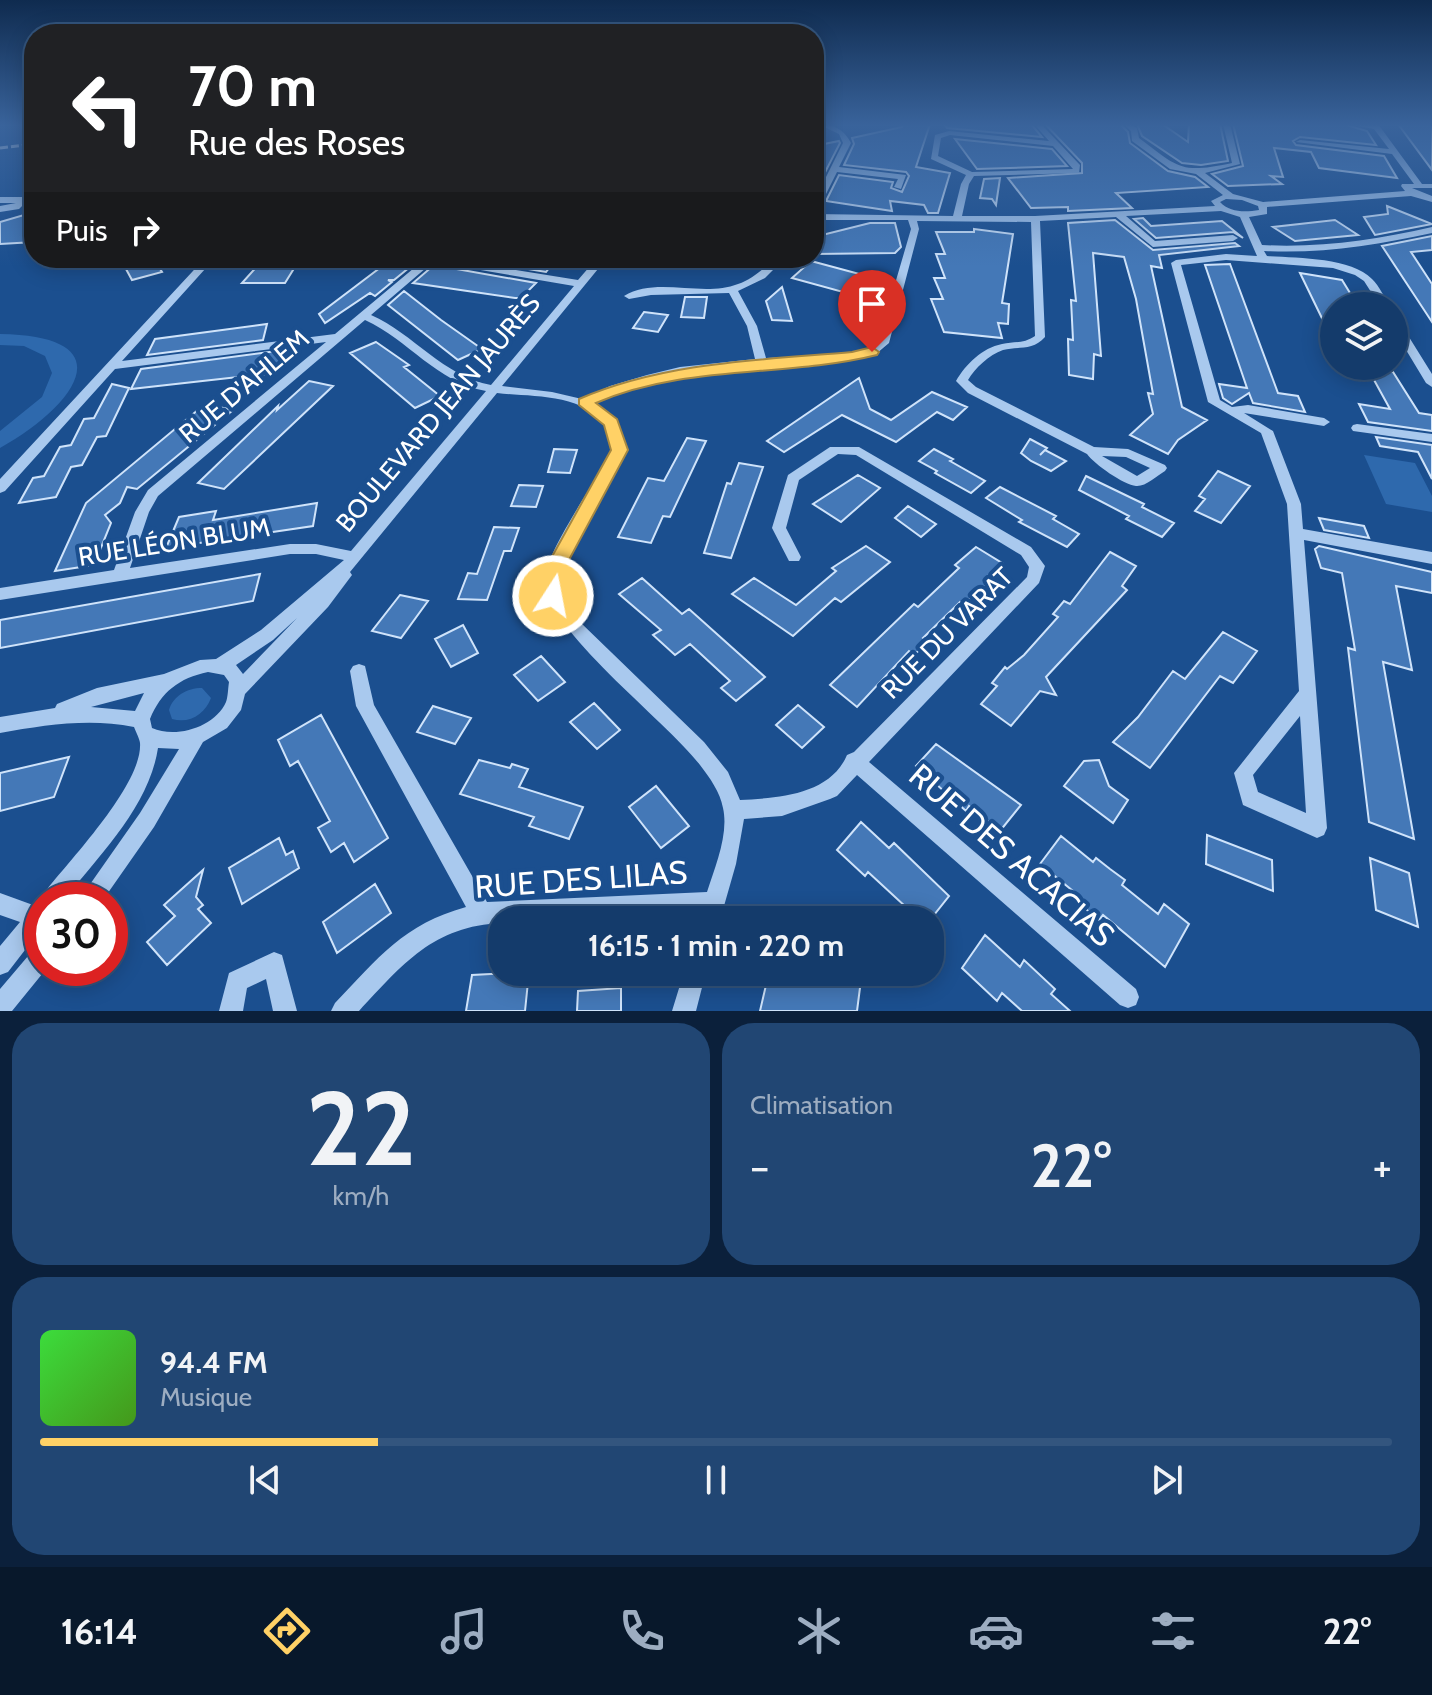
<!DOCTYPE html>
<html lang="fr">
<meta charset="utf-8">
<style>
body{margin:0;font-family:Cabin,sans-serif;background:#214673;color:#f1f3f6;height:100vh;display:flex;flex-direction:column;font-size:30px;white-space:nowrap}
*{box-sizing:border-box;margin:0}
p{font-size:26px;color:#9dadc1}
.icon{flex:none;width:44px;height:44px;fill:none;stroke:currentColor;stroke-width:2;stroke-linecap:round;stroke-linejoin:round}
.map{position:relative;height:1011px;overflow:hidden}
.side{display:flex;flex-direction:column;gap:12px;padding:12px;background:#0b203b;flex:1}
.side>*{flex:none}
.banner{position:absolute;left:24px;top:24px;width:800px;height:244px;border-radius:32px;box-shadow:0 4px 20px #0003,0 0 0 2px #33557e;background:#202124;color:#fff;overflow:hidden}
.controls{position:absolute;left:1320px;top:292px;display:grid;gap:16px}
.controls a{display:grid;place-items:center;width:88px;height:88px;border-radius:50%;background:#143b6b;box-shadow:0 4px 20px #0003,0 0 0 2px #33557e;font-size:40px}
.speed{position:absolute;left:24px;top:882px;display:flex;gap:16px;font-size:40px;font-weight:700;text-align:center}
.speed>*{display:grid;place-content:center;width:104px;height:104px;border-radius:50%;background:#143b6b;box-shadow:0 4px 20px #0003,0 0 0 2px #33557e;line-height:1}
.speed .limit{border:12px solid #d22;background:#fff;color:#111}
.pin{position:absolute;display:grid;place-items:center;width:68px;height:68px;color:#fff;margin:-82px -34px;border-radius:50% 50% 50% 0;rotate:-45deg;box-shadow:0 0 8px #0007}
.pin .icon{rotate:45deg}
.me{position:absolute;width:88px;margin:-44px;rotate:11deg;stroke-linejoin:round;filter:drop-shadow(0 0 6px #0008)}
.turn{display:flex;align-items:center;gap:28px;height:168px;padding:0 32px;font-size:36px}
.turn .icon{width:104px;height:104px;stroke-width:2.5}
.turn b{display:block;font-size:56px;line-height:68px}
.then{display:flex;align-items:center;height:76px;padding:0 32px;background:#0003;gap:16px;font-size:30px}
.big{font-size:60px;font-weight:700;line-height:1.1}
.side .card{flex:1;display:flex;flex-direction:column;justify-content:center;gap:12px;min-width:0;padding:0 28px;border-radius:32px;background:#214673}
.side .dial{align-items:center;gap:0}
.dial b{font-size:104px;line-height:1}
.song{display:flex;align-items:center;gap:24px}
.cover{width:96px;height:96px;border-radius:12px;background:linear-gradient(135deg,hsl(120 70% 55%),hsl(100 70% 35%))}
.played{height:8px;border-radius:4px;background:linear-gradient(90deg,#ffd166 25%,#33557e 25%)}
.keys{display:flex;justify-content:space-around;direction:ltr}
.heat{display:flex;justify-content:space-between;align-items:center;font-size:44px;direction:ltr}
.side .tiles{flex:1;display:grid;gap:12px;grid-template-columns:1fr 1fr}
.card:last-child{grid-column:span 2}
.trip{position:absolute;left:488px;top:906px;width:456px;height:80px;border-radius:32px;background:#143b6b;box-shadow:0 4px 20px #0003,0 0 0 2px #33557e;font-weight:700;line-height:80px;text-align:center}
.tabs{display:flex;height:128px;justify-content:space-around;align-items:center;background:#08182b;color:#9dadc1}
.tabs .icon{width:56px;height:56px}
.tabs .current{color:#ffd166}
.tabs b{font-size:36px;color:#f1f3f6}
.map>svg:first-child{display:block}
.green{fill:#2e69ad}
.building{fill:#4478b7;stroke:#cfe3fa;stroke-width:2}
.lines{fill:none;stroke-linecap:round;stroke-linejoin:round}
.minor{fill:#a9c9ee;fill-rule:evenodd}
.rail{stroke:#fff;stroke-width:3;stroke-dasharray:8 3;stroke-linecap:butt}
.route{fill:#ffd166;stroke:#a68842;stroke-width:2}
.labels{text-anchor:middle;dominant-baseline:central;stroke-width:8;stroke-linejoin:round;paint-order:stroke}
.street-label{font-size:26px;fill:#fff;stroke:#1b4f8f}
.near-street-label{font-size:32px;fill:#fff;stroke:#1b4f8f}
</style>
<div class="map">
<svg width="1432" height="1011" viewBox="0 0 1432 1011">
<rect width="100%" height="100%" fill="#1b4f8f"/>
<!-- green -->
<path class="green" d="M0,334C129,336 73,408 0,448V431L42,397L52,373L45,356L24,346L0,345Z
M1364,455L1415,463L1432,496V512L1386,504Z
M202,688L211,698C205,714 190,724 172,719L169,710C173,696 187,688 202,688Z"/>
<!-- building -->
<path class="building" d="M902,124H930L916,167L950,173L938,213H928L924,205L890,201L892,211L826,201L839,175L893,182L891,188L902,192L909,176L906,172L844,165L854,144L852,138L902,127Z
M944,124H1031L1042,137L947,128Z
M1045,124H1120L1128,132L1130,143L1168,171L1195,177L1208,187L1116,193L1132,208L1068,211V207L1031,208L1008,178L1082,173V163Z
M1137,124H1162L1188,142L1189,124H1220L1228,161L1201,165L1182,163L1142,136Z
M1233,124H1343L1367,131L1376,145L1300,137L1293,141L1296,145L1384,156L1397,178L1319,168L1311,152L1274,148L1283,177L1271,176L1282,184L1228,186L1212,174L1243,166Z
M1398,124H1432V170Z
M955,139L1052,149L1067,166L977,169Z
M839,141L840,143L814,194V146Z
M1000,178L996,205L992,199L980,198L984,179Z
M1387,206L1432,224L1375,235L1364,217L1388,214Z
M34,212V242L0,244V222Z
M1143,218L1151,226L1222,221L1243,238L1233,232L1156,238L1134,219Z
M1115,220L1153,250L1235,243L1239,246L1159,255L1162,268L1151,266L1182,407L1207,420L1178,440L1168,454L1130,435L1153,414L1148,393L1153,394L1136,299L1124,257L1093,253L1101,356L1094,354L1093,379L1069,375L1068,339L1073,340L1071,300L1076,301L1068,223Z
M1335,220L1358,235L1295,241L1273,227Z
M870,223H895L901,247L895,253L814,254V237Z
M974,229L1013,234L1002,303L1009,304L1008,324L998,323L1002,338L944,332L931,299H943L934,278H945L936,254H945L936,232H974Z
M1432,236V250L1411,252L1432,284V322L1382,246Z
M120,258H153L162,272L132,280Z
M393,258H421L394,280H388L392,282L375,296L370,293L325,323L319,314Z
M461,258H557L546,272Z
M811,261L878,279L861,297L792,278Z
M261,262H298L285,283H242Z
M1230,264L1278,393L1298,396L1305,412L1253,403L1249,393L1232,404L1223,398L1219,384L1247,388L1205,265Z
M434,265L536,283L521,298H515L413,283Z
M1300,273L1342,280L1358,306H1334V343Z
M782,287L792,321L772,320L766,301Z
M404,291L441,320L482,349L458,360L388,305Z
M685,297H707L704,318L681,317Z
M644,312L668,315L658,332L633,328Z
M267,324L263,340L147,355L155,339Z
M376,342L409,365L404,367L440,396L415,408L350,353Z
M292,349L290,355L266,374L131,389L141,369Z
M1368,369L1393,372L1419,413L1432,415V431L1368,422L1359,404L1390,409Z
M859,378L870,409L891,420L932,392L967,407L953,420L937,412L896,442L842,415L784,452L767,441Z
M309,381L333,386L224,489L198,483L278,406L277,410Z
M112,384L129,388L106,436L97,437L82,465L71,467L56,497L19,503L33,478L44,476L60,447L71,445L84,419L94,418Z
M205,404L233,410L137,489L127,487L120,503L105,515L111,523L94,565L55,571L86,503Z
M1376,437L1432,445V479L1418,452L1380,446Z
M687,438L706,441L670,517L663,516L651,543L618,537L648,478L664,481Z
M1030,439L1047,448L1040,455L1045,450L1066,461L1051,471L1031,461L1021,453Z
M554,449L577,450L570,473L548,472Z
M934,449L953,459L950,461L985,481L971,493L935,473L937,471L919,461Z
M739,463L763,467L731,558L704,553L727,483L731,484Z
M1218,471L1250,486L1221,523L1195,511L1205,499L1199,496Z
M858,475L880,488L841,522L813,504Z
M1086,476L1144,504L1142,507L1174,523L1162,537L1126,519L1129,516L1079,490Z
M519,485L543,486L536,507L511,506Z
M1000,487L1056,516L1053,519L1079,534L1067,547L1019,522L1022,520L986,498Z
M317,503L313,526L166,548L179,517L216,511L213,520Z
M908,506L936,524L921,537L895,518Z
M1319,518L1364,526L1369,538L1324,530Z
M494,527L519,528L511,551H504L487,600L458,599L468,573L477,574Z
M866,546L890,562L841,602L835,598L793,636L732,594L754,578L796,605L836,571L832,568Z
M1319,546L1432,572V593L1396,586L1412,670L1383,662L1414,839L1369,822L1348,648L1355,650L1342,573L1321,568L1315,549Z
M976,547L1002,563L988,576L992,579L980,591L963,604L960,602L923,638L928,642L914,655L909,651L857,707L830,685L914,604L918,607L959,568L955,565Z
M1110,552L1136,566L1122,586L1127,590L1046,677L1056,695L1040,691L1011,726L981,704L997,686L992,683L1005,667L1007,669L1024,655L1058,617L1053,614L1064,601L1070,604Z
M260,574L253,601L0,648V620Z
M642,578L682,614L689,609L765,677L736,701L721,688L730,681L690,644L675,655L653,635L661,630L619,594Z
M400,595L428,601L401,638L372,631Z
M463,625L478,653L451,667L435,639Z
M1223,632L1257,651L1233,683L1220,676L1150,768L1113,742L1138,717L1173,671L1185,679Z
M541,656L565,682L538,701L514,675Z
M594,703L620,730L597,749L570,722Z
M798,705L824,727L802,748L776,725Z
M433,706L471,718L455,744L417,732Z
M321,715L388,838L354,862L344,843L331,852L318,828L330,821L298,761L290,766L278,740Z
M936,744L1021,805L1000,831L969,806L966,811L916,766Z
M69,757L54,797L0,811V773Z
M479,760L510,768L512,764L528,769L519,787L583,807L569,839L529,826L534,817L460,794Z
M1099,760L1109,786L1128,800L1113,823L1064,786L1084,761Z
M656,786L689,826L661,848L629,807Z
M861,822L889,848L894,843L949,896L930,920H920L868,872L865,876L837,850Z
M1207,835L1272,860L1273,891L1206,864Z
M1061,836L1093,862L1096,858L1110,869L1125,880L1122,885L1158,914L1164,904L1189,924L1165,967L1103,915L1099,920L1070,896L1073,891L1040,864Z
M279,838L286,855L293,851L299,868L242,904L229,868Z
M1370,858L1409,873L1418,927L1376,910Z
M203,870L196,897L203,905L198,909L211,923L167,965L147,942L175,916L164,905Z
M375,884L391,913L337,953L323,922Z
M985,935L1020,967L1024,960L1055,989L1051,994L1070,1011H1022L1002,993L997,1001L962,968Z
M529,972L525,1011H466L472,975Z
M769,972H817L842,980L843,975L861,980L857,1011H760Z
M621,988V1011H577L578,991Z"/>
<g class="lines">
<!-- minor -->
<path class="minor" d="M818,124C833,124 844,129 851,143L839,167L906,175L901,189L894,187L898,179L837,172L818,210L814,213V201L843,143L839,134Z
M1034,124H1041L1080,165L1079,173L974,176L969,184L962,216H1035L1215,206L1211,201L1223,195L1196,174L1170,169L1132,141L1131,131L1123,124H1131L1137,128L1139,138C1179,168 1180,174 1232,163L1223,124H1230L1240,164L1205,173L1233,194L1263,202L1405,191L1401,186L1402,184H1414L1392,154L1296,142L1300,140L1389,149L1374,129L1346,124H1378L1422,184H1432V188H1412L1432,196V202L1411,196L1267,207V214L1249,217L1262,245C1320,248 1376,240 1432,227V233C1377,245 1321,254 1264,251L1267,256C1296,258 1351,257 1372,279C1380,287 1384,297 1390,306H1380L1364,281L1355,275L1333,268L1226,260L1181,265L1220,400L1232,407L1248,405L1324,418L1330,422L1324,426L1244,413L1273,431L1301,504L1303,529L1432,552V564L1304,540L1327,828L1324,835L1317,838L1243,805L1234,773L1299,691L1287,504L1261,433L1208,402L1171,263L1176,260L1226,254L1257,256L1240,217L1221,211L1126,216L1155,241L1233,235L1238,238L1233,241L1153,247L1116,217L1040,221L1045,337C1033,351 1019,346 1003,350C989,355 975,368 968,380L976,387L1094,447L1128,449L1165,465L1167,468L1165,471C1157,476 1145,487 1136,486C1124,485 1094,464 1087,454L968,393L956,381C966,364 982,348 1002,344C1014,341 1024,344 1035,336L1031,222L917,221L919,229L889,343L876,354L852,360L750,366L680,374L619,391L592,403C613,413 619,430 625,450C611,479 561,550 560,578C559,595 571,610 581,623L704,742L728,772L740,800C778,798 830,795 847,755L854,752L1027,577L1029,567L1021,555L856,455L838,454L799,480L786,528L801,557L799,561H789L772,528L788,475L830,447H859L1031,547L1045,566L1039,583L869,762L1136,989L1139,997L1136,1005L1128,1008L1120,1005L857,775L837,796L830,799L782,816L744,819L736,864L720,920H698L700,913L559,920H502V923C433,926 403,964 359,1011H331L335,1003C378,958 404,924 466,907L356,706L350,671L353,666L359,664L365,666L374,705L487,902L707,892C715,867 729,834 723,808C720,792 710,778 700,765C667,721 545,630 545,580C544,554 598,478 613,450C610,442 609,432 605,426C584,393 531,397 497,393L350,572L352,575L328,607L245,694L241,710L227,728L203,742L154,827L103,900H79L140,813L179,749L158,748C149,807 99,855 64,900H42V928L8,972L0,975V946L20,922L0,915V893L33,905L41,901L44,893C69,861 143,784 140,743C140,740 136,732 134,727C89,718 45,725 0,733V717L55,708L57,704L97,688L164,674L200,660L216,659L261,630L344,560L316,554H290L0,600V588L114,570L135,512L148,490L326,342L115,369L5,491L0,493V479L205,258H215L122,361L335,334L426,258H442L578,280L597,258H607L502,386L552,392L582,399L610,386L647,375L680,367L755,359L747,326L729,293L651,295L629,299L624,296C657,276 702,298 738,284C753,279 764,268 775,258H785L765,278L738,291L757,326L766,358L852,354L868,350L878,342L911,229L908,220H814V214L953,216L961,184L966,175L931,159L935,135L949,131L1049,141ZM950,135L1053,146L1073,169L972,172L938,156L941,138ZM1226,199L1242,200L1258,206L1259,210C1246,212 1230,213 1220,202ZM433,262L574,286L491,385C443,376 414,334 371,315ZM365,320C409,340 436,382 486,391L351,551L316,544H290L130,568L149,512L158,496ZM1102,456L1126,457L1150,468L1137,476ZM297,618L243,674L236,665L273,640ZM208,672L224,675L229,682C228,688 228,697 226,702C215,727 176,739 152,728L150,719C161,692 179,678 208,672ZM144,693L135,711L91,707ZM1300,716L1306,813L1258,792L1253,775Z
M0,197H24L28,200L19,209L0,212V206L16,203H0Z
M1394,318L1399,321L1432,374V387L1426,383L1394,330Z
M1357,424L1432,434V442L1353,431L1351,428L1353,425Z
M42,946V968H47L12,1011H0V989L34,949Z
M274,952L282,955L297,1011H273L266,979L247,988L243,1011H219L229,973Z
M684,972H706L696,1011H672Z"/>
<!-- rail -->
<path class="rail" d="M0,148L34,144"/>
</g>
<!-- sky -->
<linearGradient id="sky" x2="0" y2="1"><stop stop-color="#0f2b4f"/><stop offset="0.47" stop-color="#39639b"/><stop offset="1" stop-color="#39639b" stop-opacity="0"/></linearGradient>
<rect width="1432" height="266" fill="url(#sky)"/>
<!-- route -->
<path class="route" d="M872,347L879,352L877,355C784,378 686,364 596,403L617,419L628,450L563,571L560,601H546L544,571L611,450L604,425L579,405V399C665,362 759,360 852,352Z"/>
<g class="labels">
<!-- street labels -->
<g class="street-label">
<text transform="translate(244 386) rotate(-40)">RUE D'AHLEM</text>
<text transform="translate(438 413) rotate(-50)">BOULEVARD JEAN JAURÈS</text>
<text transform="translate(174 542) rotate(-9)">RUE LÉON BLUM</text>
<text transform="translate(947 633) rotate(-45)">RUE DU VARAT</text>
</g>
<!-- near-street labels -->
<g class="near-street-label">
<text transform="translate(1012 855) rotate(41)">RUE DES ACACIAS</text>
<text transform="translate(581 879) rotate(-4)">RUE DES LILAS</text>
</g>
</g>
</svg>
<div class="controls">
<a><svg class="icon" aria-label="layers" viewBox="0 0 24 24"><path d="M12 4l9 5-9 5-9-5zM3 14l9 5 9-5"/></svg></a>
</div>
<div class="speed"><div class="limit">30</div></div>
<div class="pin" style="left:872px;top:352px;background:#d93025"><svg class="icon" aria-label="arrive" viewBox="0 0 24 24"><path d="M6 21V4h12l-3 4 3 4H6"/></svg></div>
<svg class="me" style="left:553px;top:596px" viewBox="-20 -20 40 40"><circle r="17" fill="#ffd166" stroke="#fff" stroke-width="3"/><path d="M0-11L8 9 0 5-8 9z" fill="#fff"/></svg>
<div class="trip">16:15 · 1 min · 220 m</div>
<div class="banner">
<div class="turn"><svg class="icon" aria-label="left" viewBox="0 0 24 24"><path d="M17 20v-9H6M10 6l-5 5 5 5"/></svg><div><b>70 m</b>Rue des Roses</div></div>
<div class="then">Puis<svg class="icon" aria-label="right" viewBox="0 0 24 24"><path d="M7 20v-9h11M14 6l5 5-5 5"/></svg></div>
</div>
</div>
<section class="side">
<div class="tiles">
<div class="card dial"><b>22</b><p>km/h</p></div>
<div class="card"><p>Climatisation</p>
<div class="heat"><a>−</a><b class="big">22°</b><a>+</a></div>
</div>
<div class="card">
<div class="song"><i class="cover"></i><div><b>94.4 FM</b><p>Musique</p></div></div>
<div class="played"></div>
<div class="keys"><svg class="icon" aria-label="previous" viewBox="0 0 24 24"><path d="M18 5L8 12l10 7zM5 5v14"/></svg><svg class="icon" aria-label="pause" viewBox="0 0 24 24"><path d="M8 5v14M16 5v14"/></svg><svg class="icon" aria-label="next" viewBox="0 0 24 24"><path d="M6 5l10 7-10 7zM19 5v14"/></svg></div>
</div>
</div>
</section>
<nav class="tabs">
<b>16:14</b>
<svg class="icon current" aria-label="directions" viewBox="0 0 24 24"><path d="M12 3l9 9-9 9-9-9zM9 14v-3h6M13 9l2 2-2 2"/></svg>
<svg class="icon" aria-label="music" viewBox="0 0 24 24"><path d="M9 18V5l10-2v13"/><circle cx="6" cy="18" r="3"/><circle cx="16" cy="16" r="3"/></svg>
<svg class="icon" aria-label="phone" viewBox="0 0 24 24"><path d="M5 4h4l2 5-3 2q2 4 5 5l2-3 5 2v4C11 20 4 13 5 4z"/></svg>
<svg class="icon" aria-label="climate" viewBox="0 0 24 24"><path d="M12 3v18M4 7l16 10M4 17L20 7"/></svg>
<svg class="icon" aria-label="car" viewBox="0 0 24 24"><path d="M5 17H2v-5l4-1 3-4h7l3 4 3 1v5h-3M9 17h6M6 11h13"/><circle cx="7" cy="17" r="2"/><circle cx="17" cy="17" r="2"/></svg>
<svg class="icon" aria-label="filters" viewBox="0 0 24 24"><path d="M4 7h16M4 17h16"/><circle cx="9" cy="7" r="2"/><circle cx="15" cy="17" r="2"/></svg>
<b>22°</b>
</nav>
